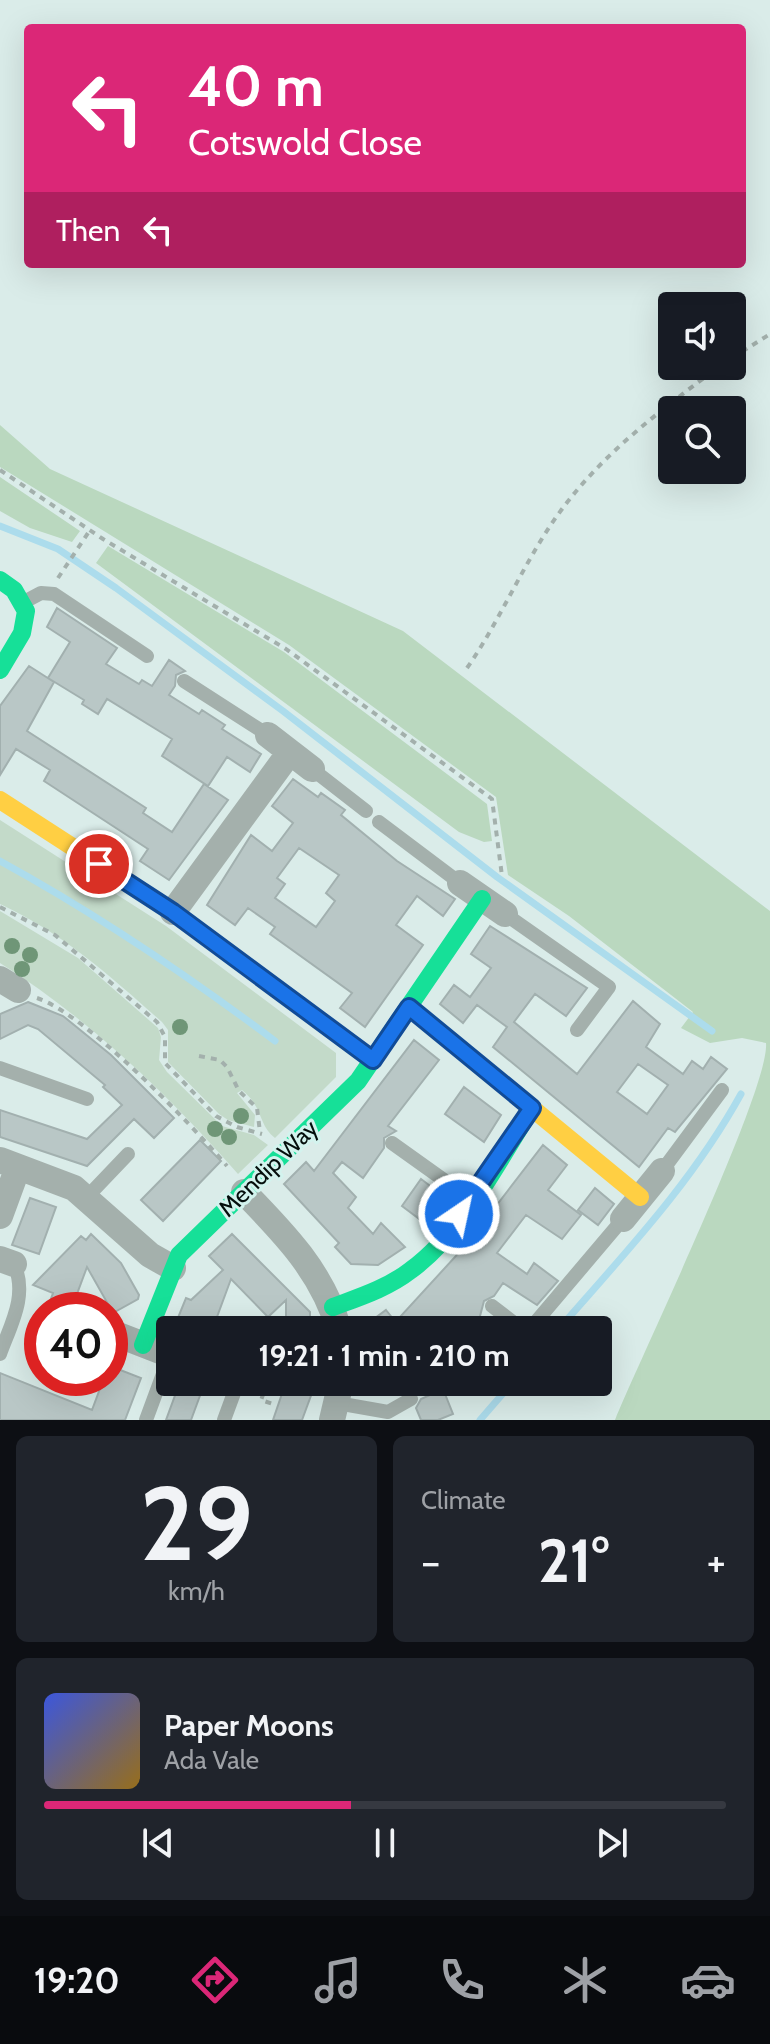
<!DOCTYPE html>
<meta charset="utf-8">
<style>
body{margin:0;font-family:Cabin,sans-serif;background:#20242c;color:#f1f3f6;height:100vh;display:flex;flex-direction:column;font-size:30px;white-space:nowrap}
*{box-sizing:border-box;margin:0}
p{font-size:26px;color:#9ea1a6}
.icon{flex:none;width:44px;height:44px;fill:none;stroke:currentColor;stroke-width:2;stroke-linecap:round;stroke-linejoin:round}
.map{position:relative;height:1420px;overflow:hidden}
.details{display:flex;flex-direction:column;gap:16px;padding:16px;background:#0d0f14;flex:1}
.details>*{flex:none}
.guide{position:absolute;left:24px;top:24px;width:722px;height:244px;border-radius:8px;box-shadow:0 8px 32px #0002;background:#db2777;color:#fff;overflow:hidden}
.tools{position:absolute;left:658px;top:292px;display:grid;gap:16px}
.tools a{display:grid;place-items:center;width:88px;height:88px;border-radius:8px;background:#171b24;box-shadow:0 8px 32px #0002;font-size:40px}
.speed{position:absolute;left:24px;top:1292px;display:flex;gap:16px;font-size:40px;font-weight:700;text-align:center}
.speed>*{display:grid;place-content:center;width:104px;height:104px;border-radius:50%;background:#171b24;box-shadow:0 8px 32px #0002;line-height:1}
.speed .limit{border:12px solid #d22;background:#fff;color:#111}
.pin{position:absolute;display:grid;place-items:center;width:68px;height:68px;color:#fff;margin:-34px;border:4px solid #fff;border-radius:50%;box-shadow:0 2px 8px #0007}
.me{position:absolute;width:88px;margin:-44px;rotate:34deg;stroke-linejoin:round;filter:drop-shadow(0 0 6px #0008)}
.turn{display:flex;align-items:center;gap:28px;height:168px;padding:0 32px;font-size:36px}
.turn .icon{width:104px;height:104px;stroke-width:2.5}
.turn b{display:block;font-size:56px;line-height:68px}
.then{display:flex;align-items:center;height:76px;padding:0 32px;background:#0003;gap:16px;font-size:30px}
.big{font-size:60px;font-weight:700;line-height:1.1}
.details .tile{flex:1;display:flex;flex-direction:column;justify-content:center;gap:12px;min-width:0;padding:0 28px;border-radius:12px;background:#20242c}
.details .dial{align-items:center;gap:0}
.dial b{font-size:104px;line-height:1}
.song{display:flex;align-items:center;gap:24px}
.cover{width:96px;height:96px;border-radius:12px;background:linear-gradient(135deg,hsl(230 70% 55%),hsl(40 70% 35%))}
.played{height:8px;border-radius:4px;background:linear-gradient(90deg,#db2777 45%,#363941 45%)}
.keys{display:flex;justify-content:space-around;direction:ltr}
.heat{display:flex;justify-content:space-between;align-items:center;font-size:44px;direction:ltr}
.details .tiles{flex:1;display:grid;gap:16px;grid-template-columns:1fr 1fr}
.tile:last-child{grid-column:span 2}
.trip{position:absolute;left:156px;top:1316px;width:456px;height:80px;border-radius:8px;background:#171b24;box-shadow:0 8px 32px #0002;font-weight:700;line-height:80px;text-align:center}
.tab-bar{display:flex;height:128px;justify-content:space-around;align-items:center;background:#090b0e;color:#9ea1a6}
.tab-bar .icon{width:56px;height:56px}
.tab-bar .current{color:#db2777}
.tab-bar b{font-size:36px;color:#f1f3f6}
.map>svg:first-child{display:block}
.green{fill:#c3dac9}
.forest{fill:#bad8bf}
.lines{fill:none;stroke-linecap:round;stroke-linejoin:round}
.stream{stroke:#acdcec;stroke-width:7}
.building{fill:#b9c7c6;stroke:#a2b0af;stroke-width:2;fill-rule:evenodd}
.path{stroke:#a3b0ac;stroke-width:4;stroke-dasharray:6 6;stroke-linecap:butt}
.lane{stroke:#a4b0ac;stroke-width:14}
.street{stroke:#a4b0ac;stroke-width:26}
.fast{stroke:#16e098;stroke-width:18}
.slow{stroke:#ffcf43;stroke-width:18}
.tree{fill:#6f9677}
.route-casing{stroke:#114b97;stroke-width:20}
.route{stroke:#1a73e8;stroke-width:14}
.labels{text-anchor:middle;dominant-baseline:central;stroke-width:6;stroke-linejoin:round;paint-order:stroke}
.street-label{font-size:24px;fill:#040e0c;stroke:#d3f3ee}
</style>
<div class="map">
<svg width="770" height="1420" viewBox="0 0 770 1420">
<rect width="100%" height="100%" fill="#daece9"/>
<!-- green -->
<path class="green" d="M0,820L166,926L336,1053V1077L275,1138C258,1125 264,1108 242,1090L237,1093L255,1115L254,1127L228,1120L219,1114L168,1062V1030L162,1022C110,976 63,933 0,904Z
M0,911L78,958L158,1028L161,1037L159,1060L167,1072L222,1126L254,1135L268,1145L238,1174C169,1095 89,1019 0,963Z"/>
<!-- forest -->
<path class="forest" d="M0,425L50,469L403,631L770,911V1420H615C640,1358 770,1089 766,1043L742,1038L710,1043L681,1028L693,1012L569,916L508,875L496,797L289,645L0,467Z
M0,477L80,531L72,542L30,528L0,511Z
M108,546L284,652L487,804L492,841L484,842L459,832L96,563Z"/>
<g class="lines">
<!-- stream -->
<path class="stream" d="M0,526L58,549L116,588L283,711L497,877L712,1031
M0,861C97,914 187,975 275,1041
M558,1330C624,1254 692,1183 741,1094
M480,1420L513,1382"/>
</g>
<!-- building -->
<path class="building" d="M57,608L117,648L106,664L139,684L142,680L152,686L169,660L185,671L176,675L175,686L169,695L199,714L202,710L225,725L222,729L261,754L250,772L227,757L208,786L162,756L172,739L107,699L98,714L82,704L84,700L48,678L70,642L47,627Z
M29,666L54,682L27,731L146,808L143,813L172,832L204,784L228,800L169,880L140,861L148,849L44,781L50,770L16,749L0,775V706Z
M293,779L318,797L321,793L345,810L341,815L397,861L455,899L443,916L417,896L396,925L423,945L365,1027L340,1008L352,993L270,934L275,927L248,908L235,925L207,905L251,835L272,851L293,823L272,806ZM299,848L339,875L326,893L335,901L316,927L275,898L285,884L277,878Z
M490,926L587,988L566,1016L535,994L514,1022L577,1074L633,1001L660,1024L646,1047L683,1074L692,1061L703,1069L711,1057L727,1069L675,1132L668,1128L639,1167L493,1047L507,1027L477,1005L463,1023L440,1004L454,985L470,997L491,968L471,954ZM638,1064L668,1085L647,1114L617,1092Z
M28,1002L63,1016L111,1055L174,1118L154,1138L134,1119L87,1166L0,1137V1110L87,1139L122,1105L103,1087L105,1085L38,1029L28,1025L0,1039V1014Z
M414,1040L439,1060L388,1126L396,1131L384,1138V1148L363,1178L342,1162L333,1173L356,1197L348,1208L373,1234L381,1223L405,1247L378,1265L351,1264L335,1247L339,1243L284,1184L306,1162L314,1171Z
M464,1087L501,1115L484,1142L445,1114Z
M200,1140L221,1161L163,1221L141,1200Z
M543,1145L567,1165L548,1190L581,1215L562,1239L526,1215L497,1253L527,1274L534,1263L558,1281L537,1305L503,1283L494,1296L484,1301L480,1316L497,1330H416L399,1318L466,1245Z
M421,1179L446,1198L426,1224L402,1206Z
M595,1188L614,1204L598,1225L578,1210Z
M30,1198L56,1207L39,1254L12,1245Z
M91,1234L121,1263L139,1295L138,1299L113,1313L87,1267L71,1310H47L53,1293L33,1285L81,1236L86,1240Z
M232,1234L310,1312V1330H286V1300L268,1317L231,1279L214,1325L205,1322L202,1330H173L186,1298L191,1300L223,1270L209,1256Z
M386,1310L402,1330H359Z
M110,1366L141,1378L125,1420H0V1373L92,1410L104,1378H110Z
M180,1382H205L191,1420H166Z
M286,1382H316L302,1420H273Z
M443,1389L453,1414L438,1420H421L416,1408L421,1399Z"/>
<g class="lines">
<!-- path -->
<path class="path" d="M732,358L770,334
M0,470L103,539L286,649L492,799L502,876
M58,578L90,530
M467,668C504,615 528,551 569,500C610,448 666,406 720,366
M0,907L55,935L157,1022L165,1037V1063L216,1116L237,1127L262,1134
M37,998C86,1014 191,1124 227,1166
M199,1056L220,1060L227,1067L239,1091L257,1108L260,1132
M268,1382L261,1400L276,1405"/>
<!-- lane -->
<path class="lane" d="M24,602L41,593L54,594L147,656
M184,681L268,735
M312,769L366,811
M379,822L460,883
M505,914L609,987L577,1030
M0,1068L87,1099
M392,1143L469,1198
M662,1171L722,1090
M87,1197L128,1154
M492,1306L523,1330
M529,1330L623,1219
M0,1354C11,1324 28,1295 14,1264
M337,1403L388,1412L411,1399
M146,1420L170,1355
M224,1420L238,1382"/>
<!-- street -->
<path class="street" d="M268,735L312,769
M460,883L505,914
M173,912L290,752
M0,979L18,990
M0,1160L74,1188L150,1255L173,1268
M244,1192C285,1234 323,1273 339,1330
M0,1216L18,1167
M623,1219L662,1171
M0,1259L14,1264
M116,1334L170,1355
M332,1420L341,1382"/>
<!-- fast -->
<path class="fast" d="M0,580L14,590L26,611L22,633L0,670
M333,1307C360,1297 388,1288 411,1270C463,1232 497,1162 532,1108
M143,1345L179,1255L358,1081L482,899"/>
<!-- slow -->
<path class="slow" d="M0,800L173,912L373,1060
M409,1007L640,1197"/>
</g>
<!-- trees -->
<g class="tree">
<circle cx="12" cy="946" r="8"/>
<circle cx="30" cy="955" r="8"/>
<circle cx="22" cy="969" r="8"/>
<circle cx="180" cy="1027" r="8"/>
<circle cx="241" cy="1116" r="8"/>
<circle cx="215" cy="1129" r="8"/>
<circle cx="229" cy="1137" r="8"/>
</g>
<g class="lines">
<defs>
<path id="route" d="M99,864L173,912L373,1060L409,1007L532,1108L459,1214"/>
</defs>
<!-- route casing -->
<use href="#route" class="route-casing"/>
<!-- route -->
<use href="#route" class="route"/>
</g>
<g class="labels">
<!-- street labels -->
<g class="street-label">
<text transform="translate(268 1168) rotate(-44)">Mendip Way</text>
</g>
</g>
</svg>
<div class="tools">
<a><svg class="icon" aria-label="sound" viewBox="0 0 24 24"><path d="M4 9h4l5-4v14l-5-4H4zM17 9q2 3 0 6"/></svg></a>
<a><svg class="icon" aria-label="search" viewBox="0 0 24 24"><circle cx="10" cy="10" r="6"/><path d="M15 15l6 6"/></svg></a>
</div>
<div class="speed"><div class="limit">40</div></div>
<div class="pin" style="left:99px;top:864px;background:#d93025"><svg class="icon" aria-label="arrive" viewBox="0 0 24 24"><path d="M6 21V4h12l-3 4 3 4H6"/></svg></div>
<svg class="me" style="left:459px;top:1214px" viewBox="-20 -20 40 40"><circle r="17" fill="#1a73e8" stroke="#fff" stroke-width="3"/><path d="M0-11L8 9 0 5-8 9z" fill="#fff"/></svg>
<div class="trip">19:21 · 1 min · 210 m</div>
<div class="guide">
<div class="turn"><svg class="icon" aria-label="left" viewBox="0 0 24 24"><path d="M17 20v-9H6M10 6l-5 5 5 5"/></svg><div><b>40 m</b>Cotswold Close</div></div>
<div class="then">Then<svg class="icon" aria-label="left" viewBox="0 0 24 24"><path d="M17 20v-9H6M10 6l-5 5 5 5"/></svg></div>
</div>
</div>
<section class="details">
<div class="tiles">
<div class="tile dial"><b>29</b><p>km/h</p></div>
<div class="tile"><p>Climate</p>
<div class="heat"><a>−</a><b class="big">21°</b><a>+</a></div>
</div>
<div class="tile">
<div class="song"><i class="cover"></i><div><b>Paper Moons</b><p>Ada Vale</p></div></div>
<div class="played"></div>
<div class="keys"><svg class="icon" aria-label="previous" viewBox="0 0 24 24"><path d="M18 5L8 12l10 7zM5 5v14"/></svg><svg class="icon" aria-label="pause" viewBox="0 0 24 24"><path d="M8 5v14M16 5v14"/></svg><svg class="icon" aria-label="next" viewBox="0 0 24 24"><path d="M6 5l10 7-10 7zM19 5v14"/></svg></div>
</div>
</div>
</section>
<nav class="tab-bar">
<b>19:20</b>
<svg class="icon current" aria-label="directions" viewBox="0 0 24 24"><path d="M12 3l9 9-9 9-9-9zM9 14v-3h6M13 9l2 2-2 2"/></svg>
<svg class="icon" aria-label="music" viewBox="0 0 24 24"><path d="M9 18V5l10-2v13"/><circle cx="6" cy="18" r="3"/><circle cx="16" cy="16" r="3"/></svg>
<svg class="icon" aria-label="phone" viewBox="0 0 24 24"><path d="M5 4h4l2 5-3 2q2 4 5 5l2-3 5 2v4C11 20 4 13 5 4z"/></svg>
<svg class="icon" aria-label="climate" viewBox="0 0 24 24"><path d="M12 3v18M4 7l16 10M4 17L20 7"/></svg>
<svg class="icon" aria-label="car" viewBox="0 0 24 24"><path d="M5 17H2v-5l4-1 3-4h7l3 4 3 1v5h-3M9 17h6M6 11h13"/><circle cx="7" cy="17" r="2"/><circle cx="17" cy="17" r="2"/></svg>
</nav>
